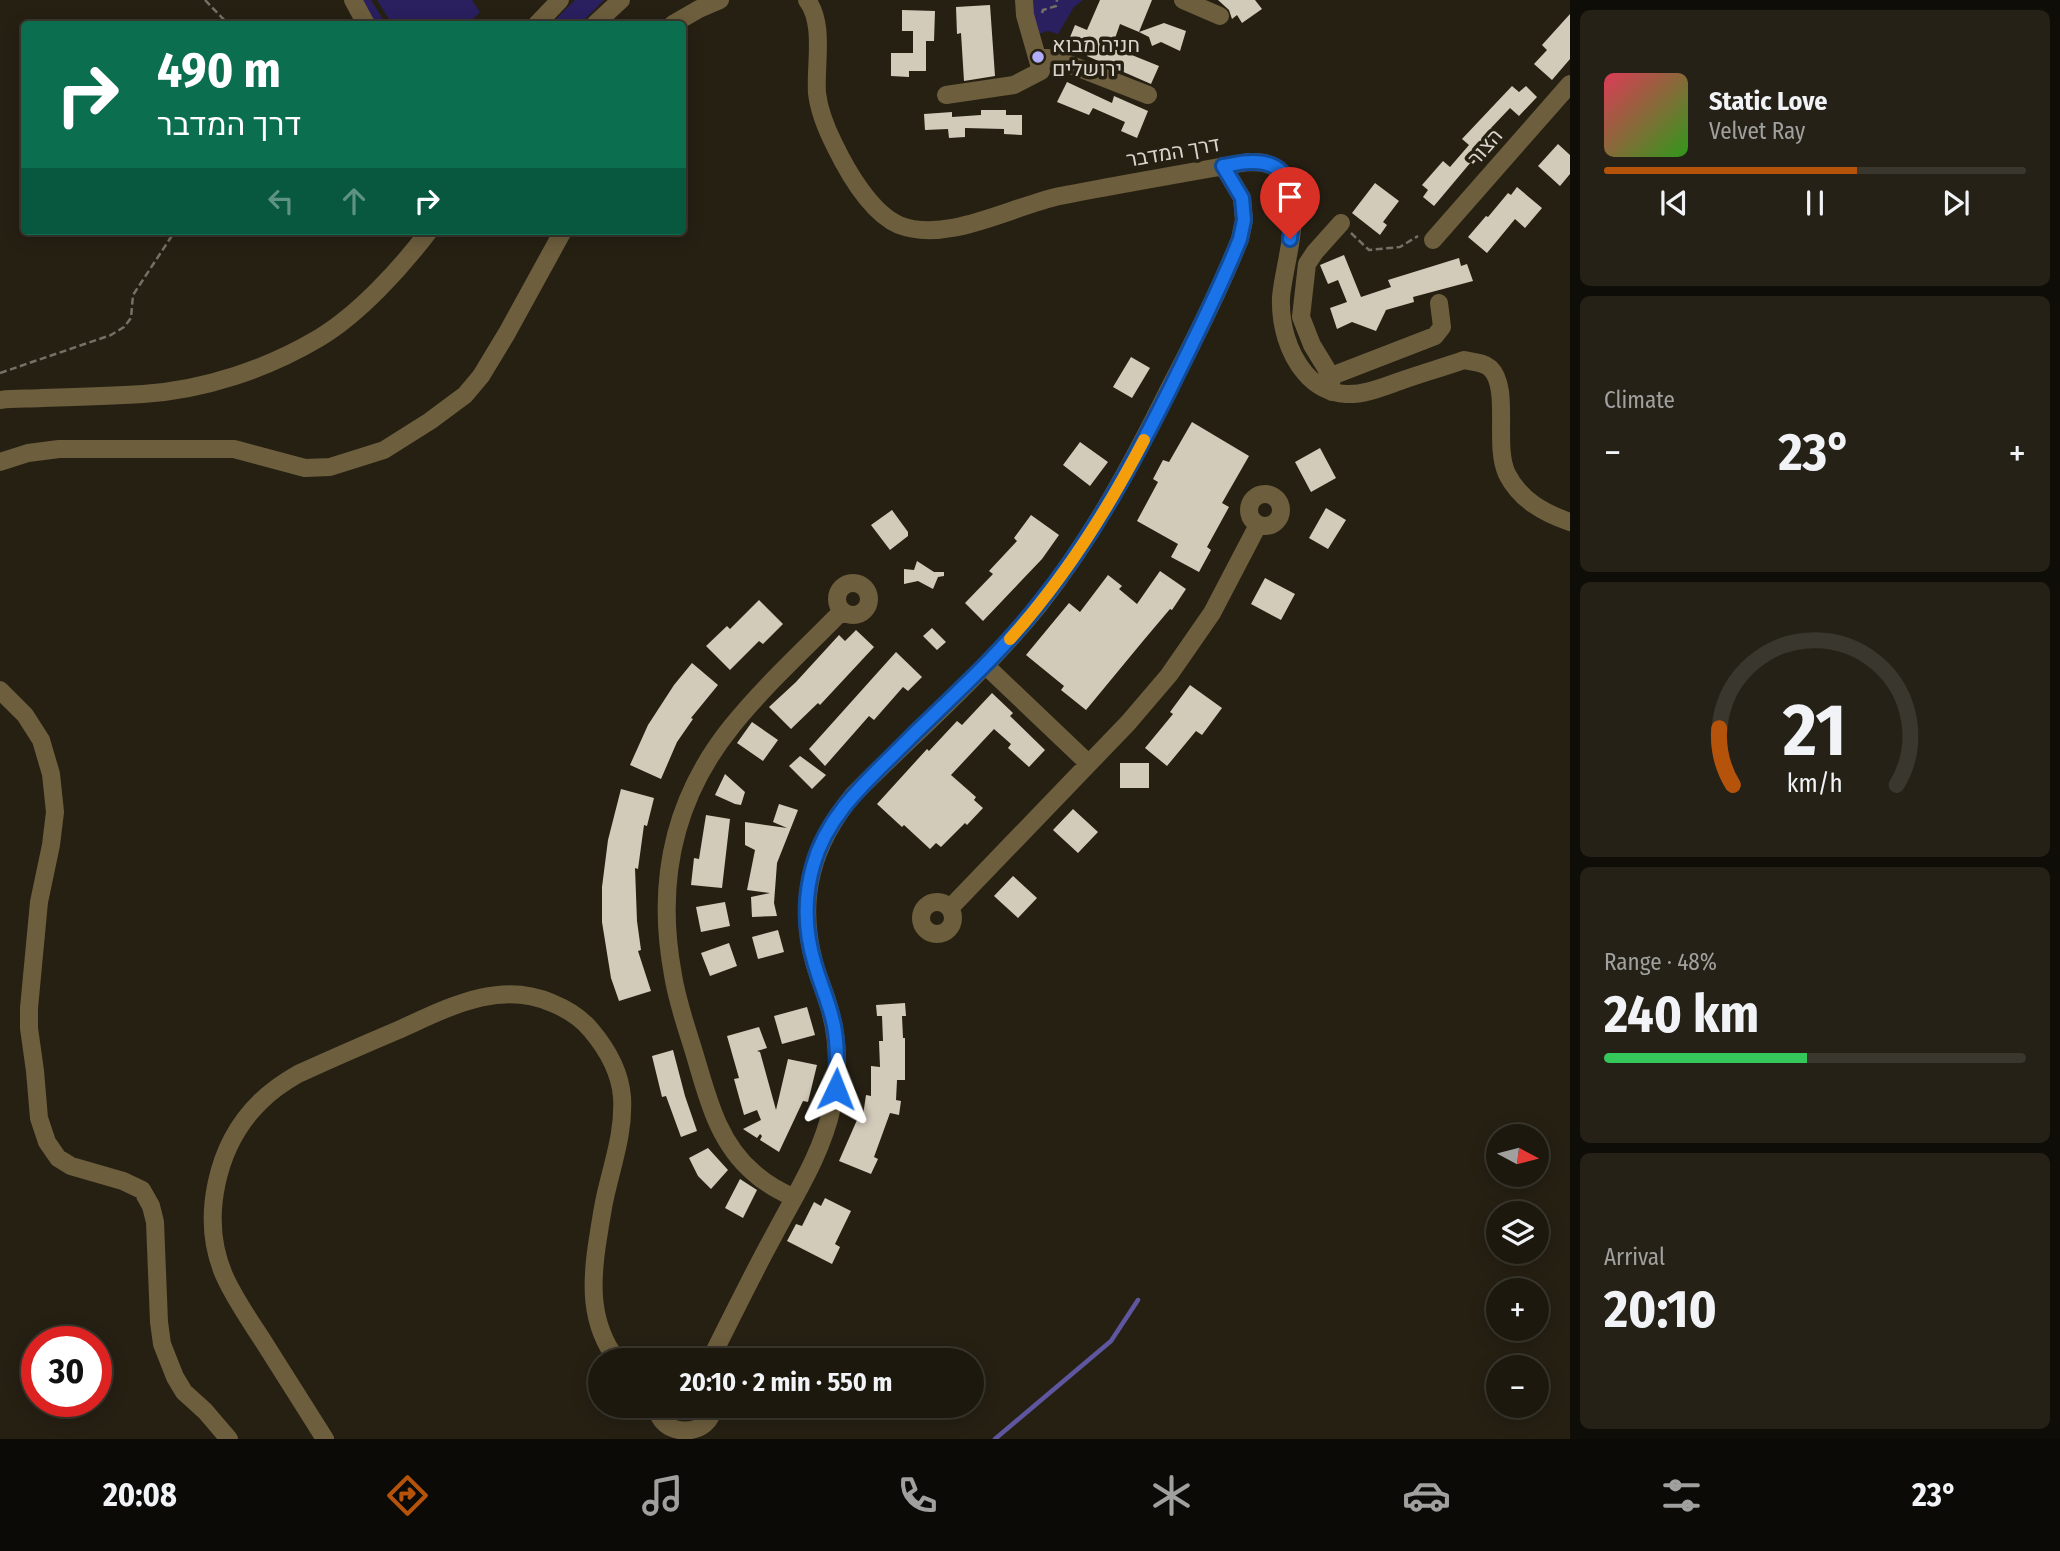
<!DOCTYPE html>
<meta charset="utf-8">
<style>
body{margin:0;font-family:"Fira Sans Condensed",Heebo,sans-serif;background:#252117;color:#f1f3f6;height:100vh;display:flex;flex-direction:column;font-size:26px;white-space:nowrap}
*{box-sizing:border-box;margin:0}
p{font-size:23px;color:#a0a09e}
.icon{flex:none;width:38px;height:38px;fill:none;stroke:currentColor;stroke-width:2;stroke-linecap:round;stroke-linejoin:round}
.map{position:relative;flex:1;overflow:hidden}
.panel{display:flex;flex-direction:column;gap:10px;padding:10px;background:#0f0d08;width:490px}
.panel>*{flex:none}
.top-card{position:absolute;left:21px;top:21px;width:665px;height:214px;border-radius:7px;box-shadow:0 4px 18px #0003,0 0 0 2px #3a372e;background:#0b6e4f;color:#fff;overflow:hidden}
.needle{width:46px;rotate:97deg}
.buttons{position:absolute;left:1486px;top:1124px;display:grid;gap:14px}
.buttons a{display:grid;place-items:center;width:63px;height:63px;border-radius:50%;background:#1c180e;box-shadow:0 4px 18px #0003,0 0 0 2px #3a372e;font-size:35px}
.speed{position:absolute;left:21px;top:1326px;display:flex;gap:14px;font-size:35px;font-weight:700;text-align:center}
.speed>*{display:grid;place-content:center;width:91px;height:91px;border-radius:50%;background:#1c180e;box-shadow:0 4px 18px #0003,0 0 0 2px #3a372e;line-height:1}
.speed .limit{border:10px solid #d22;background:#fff;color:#111}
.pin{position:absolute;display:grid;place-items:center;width:60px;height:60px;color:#fff;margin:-72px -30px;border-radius:50% 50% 50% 0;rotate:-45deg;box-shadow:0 0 7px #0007}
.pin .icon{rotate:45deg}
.me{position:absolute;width:77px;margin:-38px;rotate:2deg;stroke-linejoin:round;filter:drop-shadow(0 0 5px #0008)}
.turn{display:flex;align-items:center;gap:24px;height:147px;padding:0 21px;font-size:32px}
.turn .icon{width:91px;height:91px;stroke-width:2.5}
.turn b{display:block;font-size:49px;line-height:60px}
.lanes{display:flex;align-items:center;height:66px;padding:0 21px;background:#0003;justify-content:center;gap:35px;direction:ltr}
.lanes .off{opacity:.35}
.big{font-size:52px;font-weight:700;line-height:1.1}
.panel .tile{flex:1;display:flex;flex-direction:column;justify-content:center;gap:10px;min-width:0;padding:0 24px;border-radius:10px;background:#252117}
.panel .dial{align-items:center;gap:0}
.dial svg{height:182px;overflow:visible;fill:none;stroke:#3a372e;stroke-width:7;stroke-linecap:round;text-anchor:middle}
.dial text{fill:#f1f3f6;stroke:none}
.song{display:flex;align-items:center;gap:21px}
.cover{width:84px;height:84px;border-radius:10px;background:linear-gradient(135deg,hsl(350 70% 55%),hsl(110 70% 35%))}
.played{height:7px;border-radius:4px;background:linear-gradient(90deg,#b45309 60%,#3a372e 60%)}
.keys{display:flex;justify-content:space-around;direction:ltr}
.heat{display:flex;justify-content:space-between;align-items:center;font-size:38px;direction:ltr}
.charge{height:10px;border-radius:5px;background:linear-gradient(90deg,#34c759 48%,#3a372e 0)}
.trip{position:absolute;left:588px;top:1348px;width:396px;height:70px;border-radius:35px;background:#1c180e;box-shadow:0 4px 18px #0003,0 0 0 2px #3a372e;font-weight:700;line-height:70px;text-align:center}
.tabs{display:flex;height:112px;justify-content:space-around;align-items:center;background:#0b0a06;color:#a0a09e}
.tabs .icon{width:49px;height:49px}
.tabs .active{color:#b45309}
.tabs b{font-size:32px;color:#f1f3f6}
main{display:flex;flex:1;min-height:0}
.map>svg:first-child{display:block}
.green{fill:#2a1f5f}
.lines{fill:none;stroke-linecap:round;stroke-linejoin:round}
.stream{stroke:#5e57a0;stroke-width:4.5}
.building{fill:#d3cbba}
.path{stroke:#757066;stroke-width:2.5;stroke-dasharray:7 3.5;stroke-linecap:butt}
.minor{stroke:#6d5e3d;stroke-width:18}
.route-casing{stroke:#114b97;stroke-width:18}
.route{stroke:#1a73e8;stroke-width:12}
.slow{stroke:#f59e0b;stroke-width:12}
.poi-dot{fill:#b1adfa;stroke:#262013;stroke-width:2.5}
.labels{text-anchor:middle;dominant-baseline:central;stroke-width:7;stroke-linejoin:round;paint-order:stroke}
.poi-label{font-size:21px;fill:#d8d4cc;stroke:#262013;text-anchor:start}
.street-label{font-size:21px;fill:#d8d4cc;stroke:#262013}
</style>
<main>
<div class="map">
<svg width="1570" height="1439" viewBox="0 0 1570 1439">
<rect width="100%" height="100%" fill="#262013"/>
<!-- green -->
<path class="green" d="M360,0H371L386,24H373Z
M377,0H472L480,12L468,24H392Z
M575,0H604L580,24H551Z
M1032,0H1083L1074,7L1058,34L1048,31L1038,34L1031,6Z"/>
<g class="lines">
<!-- stream -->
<path class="stream" d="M995,1439L1111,1341L1138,1300"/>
</g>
<!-- building -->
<path class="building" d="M1100,0H1152L1139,32L1120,24L1112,47L1159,66L1151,84L1087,56L1089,50L1068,42L1075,25L1087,30Z
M1218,0H1255L1262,9L1242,23L1237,15L1232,19L1229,10Z
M990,5L995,76L964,81L961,33L957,34L956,7Z
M902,10L935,11L934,41H926V71H909V77L891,76V53H913V31H902Z
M1570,14V59L1552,80L1534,64L1547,50L1542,45Z
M1164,23L1186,31L1180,51L1161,42L1152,46L1149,37L1139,32Z
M1067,82L1112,103L1114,96L1148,111L1137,138L1121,131L1125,122L1093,108L1089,115L1057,102Z
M1512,86L1519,92L1526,86L1537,97L1519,116L1510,108L1491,128L1499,135L1473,164L1471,162L1434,206L1423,197L1428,190L1422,185L1443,161L1450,167L1469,145L1462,139Z
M981,110H1006V115H1022V135L1004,134V129L965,128V137L949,138L948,129L925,130L924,114L952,112V117L981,115Z
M1558,144L1570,155V174L1560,186L1538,166Z
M1375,183L1399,201L1383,222L1387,225L1380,235L1352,213Z
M1517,187L1542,208L1525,228L1515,219L1487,253L1468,237L1486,216L1488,217L1508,193L1511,195Z
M1344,255L1361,297L1391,287L1388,280L1459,258L1461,266L1467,264L1473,281L1413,297L1414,302L1386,310L1376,331L1352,322L1337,329L1330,308L1347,302L1338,280L1328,284L1320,265Z
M1131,357L1150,368L1132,398L1113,387Z
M1192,422L1249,456L1222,503L1229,507L1207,547L1211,550L1199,572L1171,557L1178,544L1137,521L1158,482L1153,479L1163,460L1169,462Z
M1080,442L1108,462L1090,486L1063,465Z
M1320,448L1336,478L1311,492L1295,462Z
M1326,508L1346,520L1328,549L1309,538Z
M892,510L908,532V536L890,550L871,525Z
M1031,515L1059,535L1042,559L983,621L965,603L993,574L989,571L1017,541L1014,538Z
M917,561L934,572H944V576L938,577L933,589L918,581L904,584V569L914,570Z
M1160,571L1186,589L1172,610L1170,609L1143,641L1086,710L1061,690L1064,686L1026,655L1069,603L1080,612L1108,575L1122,586L1119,589L1137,604Z
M1265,578L1295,594L1281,620L1251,604Z
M759,600L783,624L763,644L759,641L730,670L706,646L727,626L730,629Z
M932,628L946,642L937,650L923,636Z
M856,630L874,647L820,705L818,703L791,729L769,707L796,682L839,635L845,641Z
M896,652L922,677L908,691L903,687L874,720L869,716L825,766L809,749Z
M692,663L718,685L691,718L693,719L677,742L661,779L630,765L648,725L674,685Z
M1190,685L1222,708L1202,735L1196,731L1167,766L1145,748L1173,714L1170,712Z
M992,693L1013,713L1010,716L1045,750L1029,767L1008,748L1011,744L994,729L951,775L976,797L974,800L983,808L967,825L965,823L941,847L936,843L930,849L904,825L902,827L877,804L927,749L929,751L957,721L962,725Z
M752,722L778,740L763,761L737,743Z
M800,756L826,775L812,789L789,766Z
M1120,763H1149V788H1120Z
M725,774L745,792L741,805L735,804L715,795Z
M621,789L654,798L647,826L644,825L638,869L635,868L637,921L641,950L638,951L651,991L619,1001L611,978L602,922V887L608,840Z
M779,804L798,810L777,863L774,903L777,916L752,917L751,897L770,893L747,890L755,850L745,845V822L787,828L773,822Z
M1073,809L1098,832L1078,853L1053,830Z
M706,815L730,819L722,888L691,885L694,858L699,859Z
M1013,876L1037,898L1018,918L994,896Z
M725,902L730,926L701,932L696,907Z
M778,930L784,952L758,959L752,937Z
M729,943L737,966L710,976L701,953Z
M905,1003L906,1016H902L903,1038H905V1080H897L896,1100L901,1101L899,1115L890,1113L874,1157L878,1159L871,1174L839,1161L857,1120L862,1122L866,1095L871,1096V1066L880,1067L879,1041H883L882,1016H877L876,1005Z
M807,1007L815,1035L782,1044L774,1016Z
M759,1027L767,1048L757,1051L760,1052L776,1110L788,1059L817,1065L808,1102L803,1101L779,1152L760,1140L762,1136L760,1134L757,1138L743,1129L761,1120L757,1110L744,1115L734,1079L739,1078L727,1036Z
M673,1050L685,1096L697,1131L681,1137L666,1096L662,1097L652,1056Z
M708,1148L728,1170L711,1189L698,1176L689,1158Z
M740,1179L757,1190L743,1218L725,1208Z
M825,1198L851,1211L835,1244L840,1247L832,1264L787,1241L796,1224L802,1226L814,1202L821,1206Z"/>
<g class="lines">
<!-- path -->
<path class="path" d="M205,0L228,24
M1042,13L1043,10L1056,6L1057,0
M1351,233L1369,250L1400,247L1418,236
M0,373L111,335L124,327L131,318L133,295L175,231"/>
<!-- minor -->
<path class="minor" d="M353,0L366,24
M807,0C825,24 815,64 817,93C819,111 826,128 834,144C847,171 871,213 899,225C947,244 1012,206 1060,196C1122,184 1185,173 1248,162C1253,162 1260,162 1264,163C1316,175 1283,263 1281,298C1280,324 1288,353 1305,373C1316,386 1328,393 1346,394C1365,395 1385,386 1403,380C1423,373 1444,367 1464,360C1472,362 1483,362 1490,368C1511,388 1493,445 1507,474C1520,500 1544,513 1570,522
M1183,0L1220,16
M537,24L560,0
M595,24L621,0
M673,24L699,9L720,0
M1037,57L1056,59L1148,95
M946,95L1014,85L1041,71L1025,15L1024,0
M1433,240L1570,84
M1329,377L1435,336L1442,327L1439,303
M1332,392L1331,382L1326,368L1312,345L1301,317L1307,264L1315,252L1341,223
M0,400C14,398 28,399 42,398C76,397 110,396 143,394C204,390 267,369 319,338C359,314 401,268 429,231
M0,462L28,453L59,449H234L305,468L330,467L384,450L430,421L465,395L481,376L507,333L563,231
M1249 510a16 16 0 1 1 32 0a16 16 0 1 1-32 0Z
M837 599a16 16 0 1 1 32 0a16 16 0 1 1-32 0Z
M985,665L1088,763
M0,690L25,715L41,740L51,774L55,812L51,845L39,902L29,1008V1028L35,1071L39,1118L47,1142L58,1158L71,1166L123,1181L142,1190L151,1206L155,1222L159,1322L162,1344L175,1377L184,1392L205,1411L229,1439
M921 918a16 16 0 1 1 32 0a16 16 0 1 1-32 0Z
M950,908L1128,723L1169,675L1212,613L1258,525
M794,1198C780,1191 766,1184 754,1173C717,1142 707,1095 694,1052C686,1026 677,1001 673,975C656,884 673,799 732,726C765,685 805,649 842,611
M710,1360C731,1319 751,1277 773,1237C795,1195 822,1154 832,1107C839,1074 839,1040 829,1007C825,992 818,977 814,962C797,898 812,844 854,794C916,732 984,673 1039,605C1092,538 1132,464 1170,387C1195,339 1220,289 1240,239L1244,220L1242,198L1223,166
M658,1405C655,1439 715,1439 712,1405
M325,1439C305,1407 285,1376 265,1344C251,1322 235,1300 224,1275C200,1219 216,1145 260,1102C271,1091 284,1082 298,1074C331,1059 363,1045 396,1031C446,1009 498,979 552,1003C567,1009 581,1018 591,1030C607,1049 620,1071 622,1097C624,1128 615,1156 608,1185C603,1203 601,1220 598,1238C591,1281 589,1323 617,1360"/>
</g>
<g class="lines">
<defs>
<path id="route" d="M836,1089C837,1068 838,1047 834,1026C830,1005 821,986 815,965C805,933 804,898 813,866C828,811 873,776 911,737C955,694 1001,653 1039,604C1093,537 1133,463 1171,387C1195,338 1220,289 1240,239L1244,220L1242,198L1223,166C1231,165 1241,162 1250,162C1298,160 1295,205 1290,239"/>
</defs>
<!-- route casing -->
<use href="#route" class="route-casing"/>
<!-- route -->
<use href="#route" class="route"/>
<!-- slow -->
<path class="slow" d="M1010,639C1064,579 1107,511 1144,440"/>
</g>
<!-- markers -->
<circle class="poi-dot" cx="1038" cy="57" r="7"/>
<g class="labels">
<!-- poi labels -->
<g class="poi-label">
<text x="1052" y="45">חניה מבוא<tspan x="1052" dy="24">ירושלים</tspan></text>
</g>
<!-- street labels -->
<g class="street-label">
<text transform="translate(1485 147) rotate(-49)">הצור</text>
<text transform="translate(1173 152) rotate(-10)">דרך המדבר</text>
</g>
</g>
</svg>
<div class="buttons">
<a><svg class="needle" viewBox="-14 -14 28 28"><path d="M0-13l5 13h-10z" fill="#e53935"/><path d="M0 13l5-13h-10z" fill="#a0a09e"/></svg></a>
<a><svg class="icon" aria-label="layers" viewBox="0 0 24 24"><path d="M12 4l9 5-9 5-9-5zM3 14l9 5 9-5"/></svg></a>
<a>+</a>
<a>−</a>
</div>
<div class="speed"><div class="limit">30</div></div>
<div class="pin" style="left:1290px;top:239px;background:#d93025"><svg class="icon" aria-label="arrive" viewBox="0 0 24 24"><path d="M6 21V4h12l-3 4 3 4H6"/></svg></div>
<svg class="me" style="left:836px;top:1089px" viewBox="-20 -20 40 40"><path d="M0-17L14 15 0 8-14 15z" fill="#1a73e8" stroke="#fff" stroke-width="4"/></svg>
<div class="trip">20:10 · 2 min · 550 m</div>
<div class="top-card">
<div class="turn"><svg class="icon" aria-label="right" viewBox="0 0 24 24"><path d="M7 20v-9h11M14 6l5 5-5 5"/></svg><div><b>490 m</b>דרך המדבר</div></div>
<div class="lanes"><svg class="icon off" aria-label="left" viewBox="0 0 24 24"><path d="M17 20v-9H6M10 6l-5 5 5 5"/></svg><svg class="icon off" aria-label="ahead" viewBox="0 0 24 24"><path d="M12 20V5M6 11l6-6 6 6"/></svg><svg class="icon" aria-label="right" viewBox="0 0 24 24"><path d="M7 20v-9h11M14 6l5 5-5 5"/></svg></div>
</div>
</div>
<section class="panel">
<div class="tile">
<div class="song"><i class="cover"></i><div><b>Static Love</b><p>Velvet Ray</p></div></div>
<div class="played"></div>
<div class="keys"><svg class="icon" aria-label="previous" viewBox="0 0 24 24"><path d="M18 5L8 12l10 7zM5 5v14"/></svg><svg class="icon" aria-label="pause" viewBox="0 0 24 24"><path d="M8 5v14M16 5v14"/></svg><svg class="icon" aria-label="next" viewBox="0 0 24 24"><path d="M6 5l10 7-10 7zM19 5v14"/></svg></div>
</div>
<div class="tile"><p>Climate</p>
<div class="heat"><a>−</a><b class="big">23°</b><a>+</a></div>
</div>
<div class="tile dial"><svg viewBox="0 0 100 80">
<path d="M14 69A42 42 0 1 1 86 69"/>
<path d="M14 69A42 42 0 0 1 8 44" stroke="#b45309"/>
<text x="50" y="56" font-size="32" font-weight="700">21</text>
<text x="50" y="72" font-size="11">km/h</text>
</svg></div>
<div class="tile"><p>Range · 48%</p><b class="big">240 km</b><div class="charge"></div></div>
<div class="tile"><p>Arrival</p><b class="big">20:10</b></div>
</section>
</main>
<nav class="tabs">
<b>20:08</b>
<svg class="icon active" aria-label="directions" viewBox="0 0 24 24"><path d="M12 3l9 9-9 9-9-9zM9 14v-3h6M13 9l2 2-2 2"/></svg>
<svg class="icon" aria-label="music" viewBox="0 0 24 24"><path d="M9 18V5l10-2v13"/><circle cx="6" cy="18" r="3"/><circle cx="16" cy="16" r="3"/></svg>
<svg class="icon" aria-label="phone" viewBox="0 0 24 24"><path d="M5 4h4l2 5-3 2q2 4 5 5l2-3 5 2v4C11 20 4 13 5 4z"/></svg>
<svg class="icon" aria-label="climate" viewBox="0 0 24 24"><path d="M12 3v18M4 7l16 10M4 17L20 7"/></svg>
<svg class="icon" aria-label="car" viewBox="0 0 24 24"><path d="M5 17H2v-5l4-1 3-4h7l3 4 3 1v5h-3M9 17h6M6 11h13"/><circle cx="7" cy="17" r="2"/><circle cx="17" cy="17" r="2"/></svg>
<svg class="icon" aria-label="filters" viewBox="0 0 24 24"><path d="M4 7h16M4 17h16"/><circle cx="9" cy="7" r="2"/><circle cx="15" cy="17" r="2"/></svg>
<b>23°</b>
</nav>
